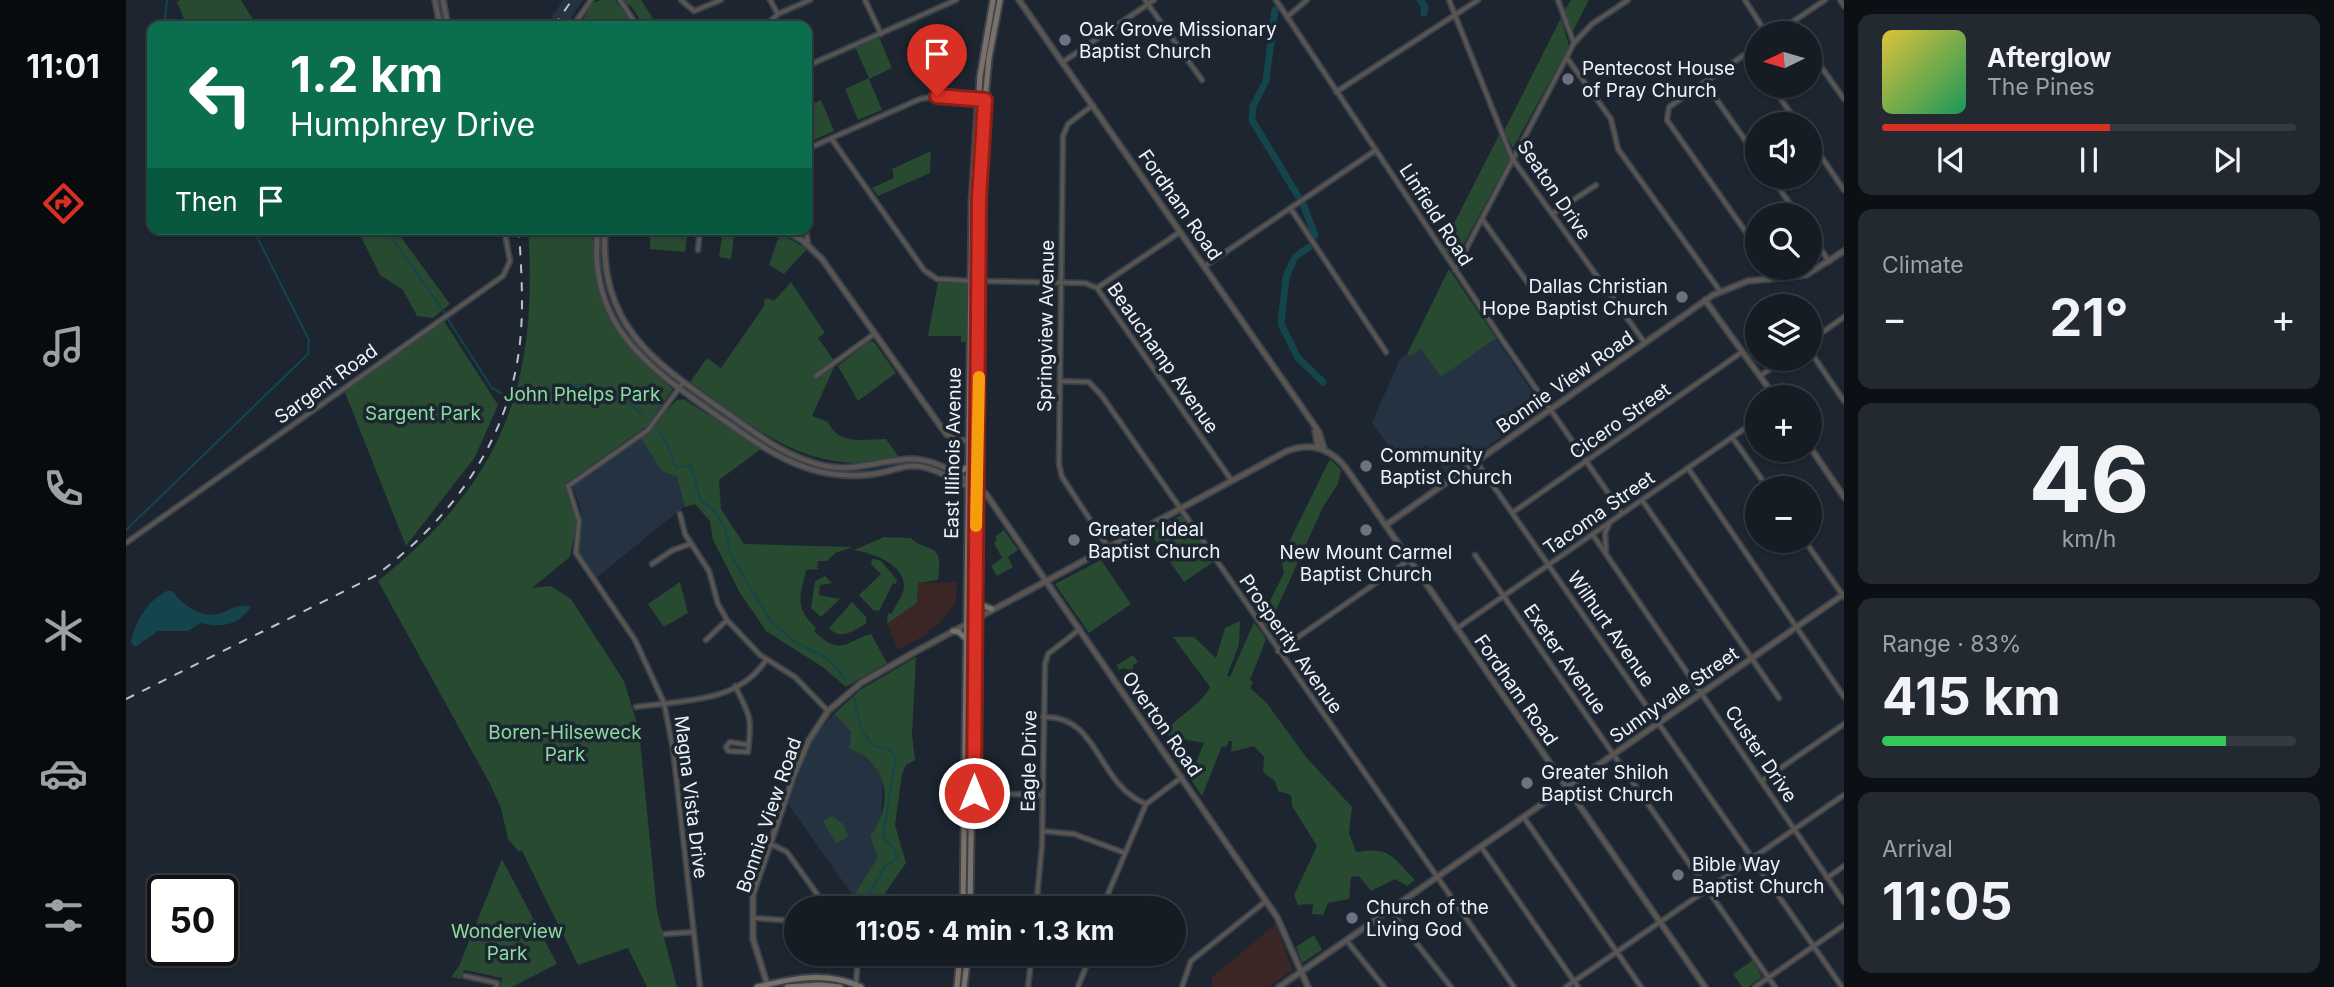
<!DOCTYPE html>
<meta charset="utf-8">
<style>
body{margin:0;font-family:Inter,sans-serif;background:#222931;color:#f1f3f6;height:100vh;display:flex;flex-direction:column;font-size:26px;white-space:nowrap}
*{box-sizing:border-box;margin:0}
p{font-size:23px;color:#9da1a6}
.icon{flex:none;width:38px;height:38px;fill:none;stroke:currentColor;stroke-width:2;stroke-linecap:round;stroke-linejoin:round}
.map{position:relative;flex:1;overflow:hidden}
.drawer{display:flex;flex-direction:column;gap:14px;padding:14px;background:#0c0f14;width:490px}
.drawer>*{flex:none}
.top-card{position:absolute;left:21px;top:21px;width:665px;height:214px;border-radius:14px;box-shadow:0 2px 5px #0004,0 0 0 2px #343a41;background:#0b6e4f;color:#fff;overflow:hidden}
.needle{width:46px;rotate:265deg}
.controls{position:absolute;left:1619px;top:21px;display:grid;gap:14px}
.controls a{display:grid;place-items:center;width:77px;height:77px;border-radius:50%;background:#151c24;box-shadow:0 2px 5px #0004,0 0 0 2px #343a41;font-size:35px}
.speed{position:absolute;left:21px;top:875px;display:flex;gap:14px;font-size:35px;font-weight:700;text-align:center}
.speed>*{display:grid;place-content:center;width:91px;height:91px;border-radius:50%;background:#151c24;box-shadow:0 2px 5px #0004,0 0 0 2px #343a41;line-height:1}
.speed .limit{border:4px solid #111;border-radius:10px;background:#fff;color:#111}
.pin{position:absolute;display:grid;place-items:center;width:60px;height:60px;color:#fff;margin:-72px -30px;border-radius:50% 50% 50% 0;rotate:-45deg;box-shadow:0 0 7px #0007}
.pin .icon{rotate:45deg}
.me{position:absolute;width:77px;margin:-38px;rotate:0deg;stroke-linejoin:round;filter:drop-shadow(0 0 5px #0008)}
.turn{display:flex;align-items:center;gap:24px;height:147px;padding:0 28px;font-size:32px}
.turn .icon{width:91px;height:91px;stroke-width:2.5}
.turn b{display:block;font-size:49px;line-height:60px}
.then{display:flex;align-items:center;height:66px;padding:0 28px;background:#0003;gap:14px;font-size:26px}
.big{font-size:52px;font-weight:700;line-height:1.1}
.drawer .widget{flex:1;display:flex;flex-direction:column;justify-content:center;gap:10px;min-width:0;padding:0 24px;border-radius:14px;background:#222931}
.drawer .dial{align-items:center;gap:0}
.dial b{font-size:91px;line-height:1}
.song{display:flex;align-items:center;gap:21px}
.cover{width:84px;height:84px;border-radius:10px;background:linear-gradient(135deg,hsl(50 70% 55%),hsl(150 70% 35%))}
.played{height:7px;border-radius:4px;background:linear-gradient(90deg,#d93025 55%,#343a41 55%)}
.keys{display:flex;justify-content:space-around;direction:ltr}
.heat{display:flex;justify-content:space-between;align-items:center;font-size:38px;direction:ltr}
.charge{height:10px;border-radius:5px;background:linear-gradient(90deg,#34c759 83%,#343a41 0)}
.trip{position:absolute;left:658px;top:896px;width:402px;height:70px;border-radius:35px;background:#151c24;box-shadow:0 2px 5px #0004,0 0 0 2px #343a41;font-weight:700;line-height:70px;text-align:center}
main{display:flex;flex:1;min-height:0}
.tab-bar{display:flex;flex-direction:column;width:126px;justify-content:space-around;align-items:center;background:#080b0e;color:#9da1a6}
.tab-bar .icon{width:49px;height:49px}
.tab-bar .active{color:#d93025}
.tab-bar b{font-size:32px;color:#f1f3f6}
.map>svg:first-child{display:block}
.commercial{fill:#392625}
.built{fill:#243241}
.green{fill:#274a31}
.water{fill:#14454c}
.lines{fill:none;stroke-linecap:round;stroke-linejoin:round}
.stream{stroke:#14454c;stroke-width:2}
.river{stroke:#14454c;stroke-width:7}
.minor-casing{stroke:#39424c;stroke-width:7}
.tertiary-casing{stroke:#39424c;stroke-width:8}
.secondary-casing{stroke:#39424c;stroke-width:9}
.minor{stroke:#5a5550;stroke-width:3.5}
.tertiary{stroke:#5a5550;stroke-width:4.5}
.secondary{stroke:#797068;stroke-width:5}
.rail{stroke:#bcc3cb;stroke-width:2;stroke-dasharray:9 9;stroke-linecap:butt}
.route-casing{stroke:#8d1f18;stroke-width:18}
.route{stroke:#d93025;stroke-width:12}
.slow{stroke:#f59e0b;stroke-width:12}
.worship-dot{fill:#6b7280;stroke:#1c2530;stroke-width:2.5}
.labels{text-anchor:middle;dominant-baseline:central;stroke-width:7;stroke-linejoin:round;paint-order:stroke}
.poi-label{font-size:19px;fill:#edf4fb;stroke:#1c2530;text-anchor:start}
.street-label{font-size:19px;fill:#edf4fb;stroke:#1c2530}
.park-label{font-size:19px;fill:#89db9e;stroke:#1c2530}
</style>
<main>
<nav class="tab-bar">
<b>11:01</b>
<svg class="icon active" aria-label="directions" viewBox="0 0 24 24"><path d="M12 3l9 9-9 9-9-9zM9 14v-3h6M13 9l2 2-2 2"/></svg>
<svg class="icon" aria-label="music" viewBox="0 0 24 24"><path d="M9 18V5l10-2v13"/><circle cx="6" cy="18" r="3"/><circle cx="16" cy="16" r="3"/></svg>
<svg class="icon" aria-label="phone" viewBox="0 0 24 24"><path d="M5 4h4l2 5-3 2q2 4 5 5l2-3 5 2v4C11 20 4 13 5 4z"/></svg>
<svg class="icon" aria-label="climate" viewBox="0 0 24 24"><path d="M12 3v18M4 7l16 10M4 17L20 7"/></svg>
<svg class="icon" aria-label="car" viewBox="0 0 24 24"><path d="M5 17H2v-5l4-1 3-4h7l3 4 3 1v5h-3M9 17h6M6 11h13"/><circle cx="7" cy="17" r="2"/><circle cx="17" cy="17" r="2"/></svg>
<svg class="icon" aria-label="filters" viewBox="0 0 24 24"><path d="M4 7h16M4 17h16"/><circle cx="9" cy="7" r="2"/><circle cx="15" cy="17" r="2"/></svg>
</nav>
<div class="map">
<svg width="1718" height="987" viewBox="0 0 1718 987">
<rect width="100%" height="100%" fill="#1c2530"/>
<!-- commercial -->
<path class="commercial" d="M831,582L830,602L816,620L798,636L772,650L761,624L791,603L792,583Z
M1150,924L1167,970L1143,987H1085L1086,977Z"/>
<!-- built -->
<path class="built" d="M437,0H457L439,26H420Z
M1369,337L1417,408L1321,475L1301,445L1275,463L1246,423L1274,359L1294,346L1314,375Z
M525,432L570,497L470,578L452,553L455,509L446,486Z
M708,714L725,732L723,745L751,765L757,776L755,822L749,844L752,857L727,896L662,804L686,739Z"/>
<!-- green -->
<path class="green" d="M54,0H115L131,26H61L51,2Z
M474,0H489L508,26H454L465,4Z
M497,0H515L532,26H515L517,24L504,5L501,6Z
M1445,0H1463L1445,35L1437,13Z
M1435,18L1443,46L1387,148L1378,131Z
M753,37L766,68L743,79L756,110L732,120L719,89L743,78L729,47Z
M695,100L708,131L685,141L681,132V106Z
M1373,135L1383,160L1329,260H1325L1316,247Z
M805,151L804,173L752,196L746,188L768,178L766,169Z
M231,229H269L324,304L307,318L291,316L277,290L254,275Z
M402,229H468C463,302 493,345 547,389L521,426L439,484L451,520L444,557L406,588L425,586L445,599L498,681L513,730L531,911L551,987H521L502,948L452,965L396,851H392L382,839L375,808L363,782L252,581C376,482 413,386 402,229Z
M524,229H562L559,252L524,249Z
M597,229H609L605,259L593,257Z
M654,233L681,249L658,274L643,265Z
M1323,269L1370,338L1315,377L1295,349L1283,356L1281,354Z
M665,282L699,333L692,338L710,363L686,416L702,422C713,446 737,439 760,439L772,456C687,482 629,427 564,382L581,358L595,368L638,306V300L642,298L648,301Z
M812,282L841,284L840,342H835V336H802Z
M318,321L372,405L349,457L280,546L218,390Z
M743,341L748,342L770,373L732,401L712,366Z
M558,399L635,449L593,480L595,509L618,544L727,547L709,553L701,561H692L691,568L694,569L680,570C674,598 668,606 690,628L688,631C715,657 718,642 745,634L761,663L720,687L698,668L640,631L614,593L587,540L584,521L569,504L559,507L551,477L536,471L514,437L551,400Z
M1204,459L1215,470L1212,484L1197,507L1141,630L1134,620L1158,573L1155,558Z
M1057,514L1089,561L1058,582L1023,532Z
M878,530L892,550L882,557L887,567L871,576L865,566L876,558L868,543L871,540L869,537Z
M758,537L785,538C802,555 818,538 812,580L792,583L791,603L761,624L762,613L765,614C769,607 777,595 778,588C779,564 749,554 728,550Z
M746,559L754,560L771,580L770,584L767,583L753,611L747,610L733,595L755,574L745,564Z
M975,560L1005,604L963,633L929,584Z
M699,576L706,583L694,585L693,595L714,599L695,617L685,608L689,581Z
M554,582L562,613L538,627L522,604Z
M726,602L740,617V624C726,631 716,641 703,628Z
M1114,621L1113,644L1101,676L1104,677L1128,622L1140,639L1124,680L1127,682L1124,688L1140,702L1180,757L1226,807L1223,833L1230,852C1264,846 1267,857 1289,880L1281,886L1269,879L1245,891L1233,876L1225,877L1223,899L1202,903L1197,915L1186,914L1187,904L1172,905L1168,895L1191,846L1166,806L1165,795L1152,791L1149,781L1137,772L1138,757L1128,746L1105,752L1106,741H1103L1100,747L1096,746L1076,796L1064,778L1078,743L1044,737L1040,731C1054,714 1074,706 1084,687L1047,637H1068L1090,658L1099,628Z
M1007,655L1012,662L1007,665V672L999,668L993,670L991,665Z
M790,657L786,735L789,760L780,765L776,774L769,825L780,863L752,903L746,908H736L727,896L752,857L744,836C769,804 762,763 723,748L725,732L708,714L734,690Z
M706,816L716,823L723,836L710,844L697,821Z
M376,859L431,964L386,987H374L376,978L338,970L335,979L325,977L333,966Z
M1188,935L1196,950L1176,963L1170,947Z
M1627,960L1636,977L1622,987H1616L1607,974Z"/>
<!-- water -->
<path class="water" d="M41,591H47C55,604 75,618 92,614C104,611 111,602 125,607C111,626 96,628 75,623L62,631H32L9,647L5,642C9,622 22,600 41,591Z"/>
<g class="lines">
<!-- stream -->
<path class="stream" d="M38,26L41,0
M260,229L318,312
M321,318L366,388L377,394
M392,399C406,402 417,397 430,391C466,375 490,392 516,414
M533,432C544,444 543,455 551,468L565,465L574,499L589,512L599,528L605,556L645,621L667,641L702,659L720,680
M0,530L182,354L183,340L127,229
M728,697L735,729L747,746L761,749L770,756L757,837L767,847L771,858L758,868L743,895"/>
<!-- river -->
<path class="river" d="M1294,0L1299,7L1298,13
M1149,10L1140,81L1127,106L1126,120L1172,196
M1177,204L1189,235
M1183,247L1169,257L1160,277L1155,324L1172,358L1197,382"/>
<defs>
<path id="minor" d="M494,0L511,26
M555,0L568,11L595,0
M644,0L652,14
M739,0L755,34
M1019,0L1076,80
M1150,0L1375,338L1496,513
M1323,0L1386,158L1519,343
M1432,0L1448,43
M1619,0L1640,33
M1714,0L1718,6
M1161,17L1181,0
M1664,24L1671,33
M447,26L465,0
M639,26L652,14L684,0
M1650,33L1699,0
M1631,46L1543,107L1541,120L1631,248
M1684,51L1718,99
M1623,53L1631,64
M1441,58L1485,119L1492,149L1594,291
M937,62L1028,0
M681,66L830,0
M1579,83L1631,157
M1646,86L1672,124
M1210,92L1352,0
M967,105L942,124L937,136L933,464L936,477L982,547
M705,138L798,270L811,279L845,281
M1684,140L1718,190
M681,149L794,99L811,96L853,100
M1645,177L1672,215
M1165,209L1260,352
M1426,214L1470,185
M1356,219L1404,286
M680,229L682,245
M1684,232L1703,262
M668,235L674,229
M572,250L574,229
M1079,266L1250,150
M1641,268L1642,280
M1329,270L1448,43L1466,24L1502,0
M853,281L959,283L971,288L1106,481
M971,288L1054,232
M1684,341L1718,317
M1684,351L1718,401
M690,376L748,334
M1634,376L1658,359
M934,381L963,382L976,396L1388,987
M557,383L522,430L442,486L453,521L450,553L509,640L538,703L547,749L574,987
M1606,437L1642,488
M1350,461L1716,987
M1562,468L1718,697
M1516,500L1653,698
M1386,513L1616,352
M554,514L559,534L583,571L592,604L601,620L634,655L669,677L702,711
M1467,535L1718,902
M1679,541L1718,597
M0,543L377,276L384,261L378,229
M1480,550L1479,533L1483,524
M1349,555L1649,987
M526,564L547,550L564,544
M1330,629L1631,420
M580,640L601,620
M1152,651L1283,560
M609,686C625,717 626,718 622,752L602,751L600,747L604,742L623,745
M510,707C555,700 612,704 640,660
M917,717C974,715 970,784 1020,804
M1636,781L1718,724
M845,793L917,795
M1399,819L1515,987
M916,831L948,834L999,853
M645,844L661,852L701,908
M1356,848L1452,987
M1701,878L1718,866
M910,908L916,845L919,664L922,654L954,629
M976,908L1020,804L1056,777
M1265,911L1325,987
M627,918L670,921
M539,934L567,932
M1221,941L1258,987
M339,976L371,983L370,987
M730,985L732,954
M902,987L906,954
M952,987L965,954
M1056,987L1065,961L1140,901
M1440,987L1718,795
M1629,987L1718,925"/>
<path id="tertiary" d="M309,0L314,26
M317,0L322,26
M893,0L1193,432L1198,449
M472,229C460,326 524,368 593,417C625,439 656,463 695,472C715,476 737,477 758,472C768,470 778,465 789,466C806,466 827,480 843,487
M479,229C473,327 529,363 601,413C632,435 661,458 699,466C730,472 755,460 784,459C811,458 840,479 860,494L1151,917L1182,987
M656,229L676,240L696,259L820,434L831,440L852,441
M1579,300L1649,397
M1189,431L1192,447
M1684,447L1718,497
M1260,525L1587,295L1622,281L1680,275L1718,251
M642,987L627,939V894L668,775L683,740L702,711L735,683L787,653L1161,451C1185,442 1204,448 1220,468L1579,987
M1153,987L1718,594"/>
<path id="secondary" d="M829,474L844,466
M850,603L866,609
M827,631L833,632L841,640
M837,908L846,200L854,76L867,0
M844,908L855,143L863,58L874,0
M631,987C667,978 701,971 735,987
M661,987L694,985L714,987
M831,987L834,954
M838,987L842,954"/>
</defs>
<!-- minor casing -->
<use href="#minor" class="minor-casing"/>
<!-- tertiary casing -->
<use href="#tertiary" class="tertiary-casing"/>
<!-- secondary casing -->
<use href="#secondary" class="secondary-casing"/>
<!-- minor -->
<use href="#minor" class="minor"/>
<!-- tertiary -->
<use href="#tertiary" class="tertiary"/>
<!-- secondary -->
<use href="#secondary" class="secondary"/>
<!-- rail -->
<path class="rail" d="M428,26L446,0
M0,699L249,576C326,519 384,439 394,342C398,304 395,267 393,229"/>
</g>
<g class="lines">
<defs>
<path id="route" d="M811,96L859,100L853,199L848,793"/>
</defs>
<!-- route casing -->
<use href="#route" class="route-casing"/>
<!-- route -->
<use href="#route" class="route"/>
<!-- slow -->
<path class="slow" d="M850,526L853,377"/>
</g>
<!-- markers -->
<g class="worship-dot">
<circle cx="939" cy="40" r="7"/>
<circle cx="1442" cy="79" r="7"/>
<circle cx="1556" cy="297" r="7"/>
<circle cx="1240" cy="466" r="7"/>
<circle cx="1240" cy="530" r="7"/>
<circle cx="948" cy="540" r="7"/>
<circle cx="1401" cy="783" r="7"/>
<circle cx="1552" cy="875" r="7"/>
<circle cx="1226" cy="918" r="7"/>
</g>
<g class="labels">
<!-- poi labels -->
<g class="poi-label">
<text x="953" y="29">Oak Grove Missionary<tspan x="953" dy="22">Baptist Church</tspan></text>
<text x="1456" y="68">Pentecost House<tspan x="1456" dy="22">of Pray Church</tspan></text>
<text x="1542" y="286" text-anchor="end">Dallas Christian<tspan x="1542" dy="22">Hope Baptist Church</tspan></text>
<text x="1254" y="455">Community<tspan x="1254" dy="22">Baptist Church</tspan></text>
<text x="962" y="529">Greater Ideal<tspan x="962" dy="22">Baptist Church</tspan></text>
<text x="1240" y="552" text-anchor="middle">New Mount Carmel<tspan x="1240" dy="22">Baptist Church</tspan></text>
<text x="1415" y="772">Greater Shiloh<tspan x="1415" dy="22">Baptist Church</tspan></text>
<text x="1566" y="864">Bible Way<tspan x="1566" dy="22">Baptist Church</tspan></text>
<text x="1240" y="907">Church of the<tspan x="1240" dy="22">Living God</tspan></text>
</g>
<!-- street labels -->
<g class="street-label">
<text transform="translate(1428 190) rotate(56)">Seaton Drive</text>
<text transform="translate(1054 205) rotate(55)">Fordham Road</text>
<text transform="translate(1310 215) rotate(57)">Linfield Road</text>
<text transform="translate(920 326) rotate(-89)">Springview Avenue</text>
<text transform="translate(1037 358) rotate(55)">Beauchamp Avenue</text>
<text transform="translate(1439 382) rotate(-35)">Bonnie View Road</text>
<text transform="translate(200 384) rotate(-36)">Sargent Road</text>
<text transform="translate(1494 421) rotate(-35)">Cicero Street</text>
<text transform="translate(827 453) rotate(-89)">East Illinois Avenue</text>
<text transform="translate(1473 513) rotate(-35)">Tacoma Street</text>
<text transform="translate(1485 629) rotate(55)">Wilhurt Avenue</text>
<text transform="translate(1165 644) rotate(55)">Prosperity Avenue</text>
<text transform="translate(1439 659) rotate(55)">Exeter Avenue</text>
<text transform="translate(1390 690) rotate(55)">Fordham Road</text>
<text transform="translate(1548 695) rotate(-35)">Sunnyvale Street</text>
<text transform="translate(1036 724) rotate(55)">Overton Road</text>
<text transform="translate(1635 754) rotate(56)">Custer Drive</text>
<text transform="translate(903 761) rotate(-89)">Eagle Drive</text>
<text transform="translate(565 797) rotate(83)">Magna Vista Drive</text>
<text transform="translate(643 815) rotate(-71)">Bonnie View Road</text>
</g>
<!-- park labels -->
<g class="park-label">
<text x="456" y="394">John Phelps Park</text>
<text x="297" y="413">Sargent Park</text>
<text x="439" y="732">Boren-Hilseweck<tspan x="439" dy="22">Park</tspan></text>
<text x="381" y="931">Wonderview<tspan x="381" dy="22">Park</tspan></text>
</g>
</g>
</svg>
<div class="controls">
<a><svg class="needle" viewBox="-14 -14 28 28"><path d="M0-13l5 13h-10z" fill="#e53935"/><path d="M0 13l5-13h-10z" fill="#9da1a6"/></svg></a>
<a><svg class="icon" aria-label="sound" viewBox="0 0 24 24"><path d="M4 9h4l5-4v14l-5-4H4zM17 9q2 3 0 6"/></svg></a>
<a><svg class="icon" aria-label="search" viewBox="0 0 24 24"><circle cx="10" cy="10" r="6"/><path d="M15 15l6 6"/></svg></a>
<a><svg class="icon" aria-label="layers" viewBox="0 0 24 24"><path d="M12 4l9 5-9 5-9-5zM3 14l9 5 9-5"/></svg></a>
<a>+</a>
<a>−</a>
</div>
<div class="speed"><div class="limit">50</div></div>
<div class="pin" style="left:811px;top:96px;background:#d93025"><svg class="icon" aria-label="arrive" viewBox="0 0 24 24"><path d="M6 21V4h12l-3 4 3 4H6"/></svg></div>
<svg class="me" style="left:848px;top:793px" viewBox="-20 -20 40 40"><circle r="17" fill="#d93025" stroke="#fff" stroke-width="3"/><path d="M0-11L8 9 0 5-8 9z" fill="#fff"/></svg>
<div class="trip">11:05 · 4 min · 1.3 km</div>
<div class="top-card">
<div class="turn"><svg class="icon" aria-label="left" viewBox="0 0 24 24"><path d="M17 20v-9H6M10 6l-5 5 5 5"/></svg><div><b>1.2 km</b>Humphrey Drive</div></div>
<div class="then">Then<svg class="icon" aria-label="arrive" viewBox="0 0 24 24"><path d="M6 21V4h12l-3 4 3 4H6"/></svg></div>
</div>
</div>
<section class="drawer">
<div class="widget">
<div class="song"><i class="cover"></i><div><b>Afterglow</b><p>The Pines</p></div></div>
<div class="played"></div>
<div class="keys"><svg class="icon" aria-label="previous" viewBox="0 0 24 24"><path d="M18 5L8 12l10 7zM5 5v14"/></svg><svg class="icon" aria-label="pause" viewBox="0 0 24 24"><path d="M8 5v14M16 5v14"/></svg><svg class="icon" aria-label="next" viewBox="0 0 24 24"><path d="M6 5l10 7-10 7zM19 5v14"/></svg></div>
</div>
<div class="widget"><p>Climate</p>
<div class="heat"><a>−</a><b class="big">21°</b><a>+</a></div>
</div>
<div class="widget dial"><b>46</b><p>km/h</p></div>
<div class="widget"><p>Range · 83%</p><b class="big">415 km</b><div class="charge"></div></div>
<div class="widget"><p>Arrival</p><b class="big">11:05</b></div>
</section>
</main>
